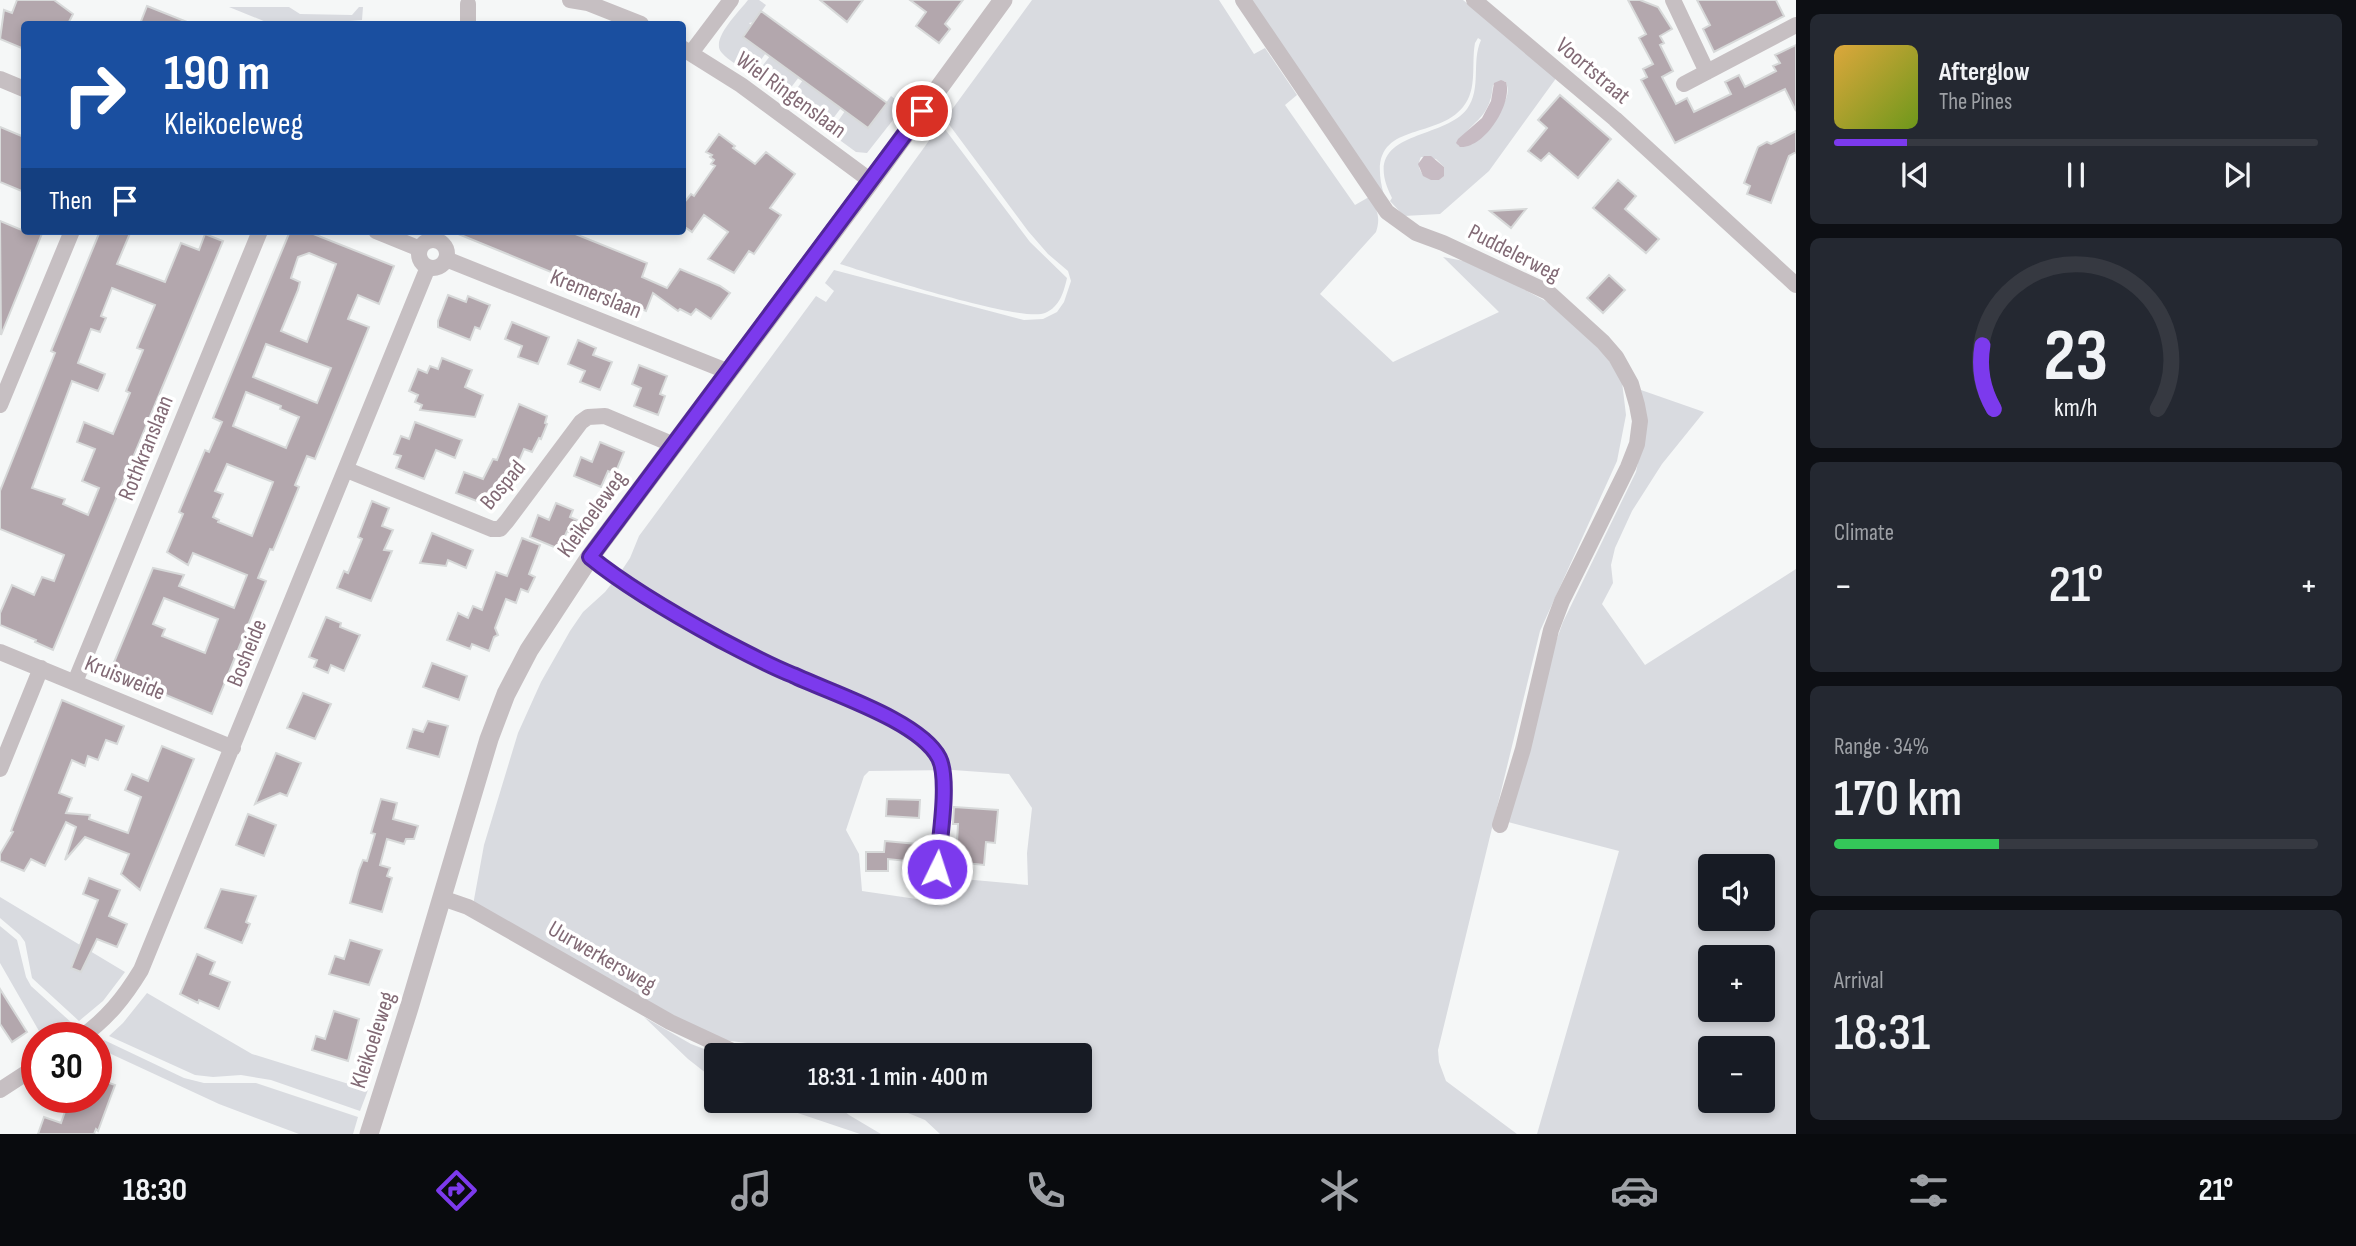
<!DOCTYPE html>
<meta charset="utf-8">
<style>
body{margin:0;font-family:"Sofia Sans Condensed",sans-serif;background:#242831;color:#f1f3f6;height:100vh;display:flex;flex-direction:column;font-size:26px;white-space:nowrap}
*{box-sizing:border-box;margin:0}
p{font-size:23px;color:#9ea1a6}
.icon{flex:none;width:38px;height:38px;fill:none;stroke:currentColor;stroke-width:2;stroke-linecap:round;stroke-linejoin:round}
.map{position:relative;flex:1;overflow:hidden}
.drawer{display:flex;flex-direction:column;gap:14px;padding:14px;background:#0d0f14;width:560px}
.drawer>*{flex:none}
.top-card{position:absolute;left:21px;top:21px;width:665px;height:214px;border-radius:7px;box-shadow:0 4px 10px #0003;background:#1a4fa0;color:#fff;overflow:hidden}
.controls{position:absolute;left:1698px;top:854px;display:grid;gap:14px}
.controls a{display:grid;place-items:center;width:77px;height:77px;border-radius:7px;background:#171b24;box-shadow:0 4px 10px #0003;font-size:35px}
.speed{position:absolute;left:21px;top:1022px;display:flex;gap:14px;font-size:35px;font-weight:700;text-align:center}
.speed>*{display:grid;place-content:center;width:91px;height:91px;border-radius:50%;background:#171b24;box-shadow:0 4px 10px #0003;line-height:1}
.speed .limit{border:10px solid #d22;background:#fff;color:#111}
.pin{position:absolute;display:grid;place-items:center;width:60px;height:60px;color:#fff;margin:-30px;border:4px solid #fff;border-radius:50%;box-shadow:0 2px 7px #0007}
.me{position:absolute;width:77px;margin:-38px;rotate:4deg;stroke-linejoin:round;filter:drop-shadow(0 0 5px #0008)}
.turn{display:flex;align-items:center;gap:24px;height:147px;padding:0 28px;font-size:32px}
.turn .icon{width:91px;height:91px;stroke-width:2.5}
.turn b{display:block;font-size:49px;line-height:60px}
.then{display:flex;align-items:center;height:66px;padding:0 28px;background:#0003;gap:14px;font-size:26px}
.big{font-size:52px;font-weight:600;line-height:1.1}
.drawer .widget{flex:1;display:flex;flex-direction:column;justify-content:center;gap:10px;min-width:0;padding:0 24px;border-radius:10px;background:#242831}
.drawer .dial{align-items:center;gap:0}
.dial svg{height:182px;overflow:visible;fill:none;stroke:#363941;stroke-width:7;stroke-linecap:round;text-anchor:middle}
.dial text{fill:#f1f3f6;stroke:none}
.song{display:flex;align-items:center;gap:21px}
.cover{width:84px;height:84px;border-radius:10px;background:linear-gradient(135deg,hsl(40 70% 55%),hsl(80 70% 35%))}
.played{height:7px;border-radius:4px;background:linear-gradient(90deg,#7c3aed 15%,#363941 15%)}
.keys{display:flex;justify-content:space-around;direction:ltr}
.heat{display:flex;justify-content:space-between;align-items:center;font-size:38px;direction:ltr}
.charge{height:10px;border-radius:5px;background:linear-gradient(90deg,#34c759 34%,#363941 0)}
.trip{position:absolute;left:704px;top:1043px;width:388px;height:70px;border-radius:7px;background:#171b24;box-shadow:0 4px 10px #0003;font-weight:600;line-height:70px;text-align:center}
.menu{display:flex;height:112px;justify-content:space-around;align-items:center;background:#090b0e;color:#9ea1a6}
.menu .icon{width:49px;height:49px}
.menu .current{color:#7c3aed}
.menu b{font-size:32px;color:#f1f3f6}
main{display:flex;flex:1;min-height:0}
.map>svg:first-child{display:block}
.green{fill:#d9dbe0;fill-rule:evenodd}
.water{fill:#c7bbc3}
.building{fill:#b3a7ad;stroke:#d7d9d9;stroke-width:2;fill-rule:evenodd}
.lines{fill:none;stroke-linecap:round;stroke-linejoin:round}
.minor{stroke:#c6bfc2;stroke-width:16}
.tertiary{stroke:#c6bfc2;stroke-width:19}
.route-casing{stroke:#51269a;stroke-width:18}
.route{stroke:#7c3aed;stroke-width:12}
.labels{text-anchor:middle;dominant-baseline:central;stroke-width:7;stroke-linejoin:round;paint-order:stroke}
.street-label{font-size:23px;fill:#826a75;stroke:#fff}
</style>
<main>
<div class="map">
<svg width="1796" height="1134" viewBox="0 0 1796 1134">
<rect width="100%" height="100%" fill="#f5f7f7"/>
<!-- green -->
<path class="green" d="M748,0H759L766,5L754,22L749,23L751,25L743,36L766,53L750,74C741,67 729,61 722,53C709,40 740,11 748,0Z
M1032,0H1219L1254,54L1265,48L1297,95L1285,105L1355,205L1369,197C1377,209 1381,217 1376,232L1320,294L1393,362L1499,312L1443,257L1464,261L1510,282L1557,307L1607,357L1622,382L1626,415L1617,461L1540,631L1438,1050L1439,1062L1446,1081L1517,1134H940L925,1120L879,1101H1080V1055H772L747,1043L722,1040L692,1027L473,905L484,845L518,733L541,682L570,631L583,612L605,592L620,573L630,558L639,536L816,296L826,302L834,291L825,283L834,270L1024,320L1043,319L1057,312L1064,302L1071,281L1068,271L1048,254L1028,231L945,119ZM953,770L1009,774L1032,808L1027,853L1028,885L941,877L937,902L862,891L859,854L846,830L864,776L869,771Z
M1251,0H1463L1557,77L1489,171L1440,214L1404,216L1390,201L1392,198C1357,129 1442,142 1467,109C1482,88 1471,62 1481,40L1478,38L1475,43C1471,64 1478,89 1463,107C1434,143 1362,118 1384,195ZM1505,81C1519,104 1475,132 1458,146C1469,120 1490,122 1493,85ZM1421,157L1436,159L1444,167L1439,180C1426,180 1414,171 1421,157Z
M229,7H289L300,14L352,15L359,7H363L362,20L349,21V24H271Z
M770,56L799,77L783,98L754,77Z
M803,80L841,108L825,129L788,101Z
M891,96L904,106L867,153L856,152L830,133L845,111L868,127Z
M941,124L1030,242L1067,278C1064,291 1060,307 1045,313C1022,323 871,274 840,264Z
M1641,390L1704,412L1662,464L1632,511L1615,548L1611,565L1613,583L1602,604L1645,665L1796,569V1134H1537L1619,851L1508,822L1547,666L1563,622L1636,472L1644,433ZM1710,866H1762V919H1710ZM1710,957H1762V1010H1710ZM1710,1048H1762V1101H1710Z
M0,897L125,972L103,1001L79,1021L32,978L25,942L20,935L0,918Z
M0,926L17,940L26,977L31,986L73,1024L53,1038H43L0,963Z
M147,993L252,1054L368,1090L360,1111L271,1080L241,1075L213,1077L195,1075L109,1036L123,1023Z
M644,1017L691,1044L720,1055H716V1081L688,1059Z
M104,1040L184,1078L204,1083H256L358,1117L353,1134H299L219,1104L96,1047Z
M762,1101H832L849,1115L881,1134H860Z"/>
<!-- water -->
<path class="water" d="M1501,80L1506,82C1513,104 1484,149 1460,147L1456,143L1458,139L1482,118L1491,101L1494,83Z
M1424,156H1431L1444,167V176L1439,180H1431L1423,176L1418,164Z"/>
<!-- building -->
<path class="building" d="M17,0H54L73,14L68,24H24V49L0,39L4,10L12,13Z
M820,0H863L847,22Z
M910,0H963L945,24L950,29L939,43L916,26L926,12Z
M1628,0H1640L1658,7L1672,29L1660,36L1664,43L1660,45L1673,71L1662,77L1676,104L1687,98L1694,112L1731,94L1725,82L1739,75L1745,87L1776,71L1773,66L1780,63L1775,55L1796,45V111L1785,89L1675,143L1641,80L1647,77L1643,69L1653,64L1639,38L1646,34Z
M1697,0H1776L1784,16L1714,52L1703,29L1710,25Z
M147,6L192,24H140Z
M761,11L887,103L868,128L743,37Z
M1560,95L1611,139L1578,178L1549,153L1541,161L1528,151L1547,128L1538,120Z
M0,127L24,137V192L0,182Z
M1796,131V152L1789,156L1771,203L1747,194L1750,186L1744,183L1758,147L1767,142L1771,144Z
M719,134L735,146L733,148L755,164L766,152L795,174L770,208L781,215L754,254L749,251L734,273L708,259L728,232L704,215L692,232L682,225V205L691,194L694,196L715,166L711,164L714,160L710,157L712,155L706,152Z
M1618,180L1636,196L1625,209L1659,239L1646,253L1593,208Z
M1526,209L1511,228L1490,211Z
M0,221L24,231H43L1,335Z
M100,231H131L117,264L165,282L181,243L199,250L205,234L223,241L53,650L35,642L36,640L0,625V613L12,585L34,595L42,577L54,581L64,555L0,529V491L55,353L51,351ZM112,288L155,305L137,348L143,350L126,391L130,393L113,434L84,422L77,442L95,449L82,481L99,488L88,515L63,504L65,499L32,488L72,381L98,391L102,382L105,374L78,363L91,329L100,332L106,318L101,316Z
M290,231H306L394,266L379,304L358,295L348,319L369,327L315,459L307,456L295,485L299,487L273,550L270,549L258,578L266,581L212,714L110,672L153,568L184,575L179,586L234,608L247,575L193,553L188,565L167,552L183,514L179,512L205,450L209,452L222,422L213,418ZM309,253L336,264L307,342L281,331L298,290L300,282L291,278L298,257ZM266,344L331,368L317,403L253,377ZM246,392L281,406L280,409L299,417L286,448L233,426ZM227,464L273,482L252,536L218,522L219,520L213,517L223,494L215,491ZM164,598L218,619L205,653L162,636L165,629L153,624Z
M451,231H568L647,263L642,277L667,288L680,269L720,286L730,293L711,319L696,309L691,315L680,309L678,311L653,293L646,311Z
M1609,275L1625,290L1603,313L1587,298Z
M448,295L466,302L468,296L490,305L480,329L475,327L470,340L438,327V321Z
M512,322L549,337L538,364L518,357L522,346L505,339Z
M578,340L596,348L593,355L612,362L600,390L580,382L585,371L568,364Z
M442,358L472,370L465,387L483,395L475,417L420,410L422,405L415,402L418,395L409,391L418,369L427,373L430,366L438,369Z
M639,365L667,376L660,394L665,396L658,415L634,406L641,388L632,384Z
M519,404L547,416L545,423L547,424L541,439L539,438L532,452L524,449L506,491L499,489L492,507L456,493L464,472L483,479L493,459L497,460Z
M415,422L462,440L455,458L436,450L424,479L396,468L401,456L394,454L401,436L409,439Z
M600,442L624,452L615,474L608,471L601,487L574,476L581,457L592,462Z
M372,501L389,508L382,526L393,530L384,550L392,551L371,601L337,588L344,571L348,573L362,539L358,537Z
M556,503L573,510L570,517L577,520L571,533L567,531L559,549L530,537L538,515L549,520Z
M432,533L473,550L466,568L448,560L446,566L420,563Z
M522,538L540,545L529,574L535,577L528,592L521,589L516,603L506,599L495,628L498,635L494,637L489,651L472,644L470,649L447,640L458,613L468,618L473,606L482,610L496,572L507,576Z
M326,617L341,623L340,627L360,635L344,671L331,665L328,673L314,667L317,660L309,657Z
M432,663L467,676L459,700L423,687Z
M303,693L331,704L315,739L287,728Z
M62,700L124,726L117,744L106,740L98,760L88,756L85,766L72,760L59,793L72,798L66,813L90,815L89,819L128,833L141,797L125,790L132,774L148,781L162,746L194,759L140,890L121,874L129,854L85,837L65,860L76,827L66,822L45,866L31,859L24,871L0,861V854L13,832L11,831Z
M428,721L448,726L439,757L407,748L413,729L423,732Z
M276,753L301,763L287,796L280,793L255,804Z
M381,799L397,803L393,819L418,826L414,839H406L404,844L387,839L380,865L390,868L387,876L392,878L382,912L350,903L359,870L363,860L367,861L375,834L371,833Z
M887,799L920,800L919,818L886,816Z
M954,807L998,810L995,843L986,842L984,865L956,862L958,824H953Z
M248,814L276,825L264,856L236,845Z
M885,841L928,845L926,863L888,859V871H866V852H884Z
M89,878L120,890L109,916L127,924L117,947L97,939L81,972L71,968L98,900L83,894Z
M221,889L256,896L246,922L250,924L242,943L205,928Z
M350,940L382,950L369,985L329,974L335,956L344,959Z
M197,954L215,962L210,974L230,982L219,1009L199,1000L198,1003L180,994Z
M0,989L27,1032L12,1042L0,1024Z
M334,1011L359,1019L348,1061L312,1050L316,1036L325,1039Z
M96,1078L115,1085L98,1131L96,1129L94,1134H38L44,1117L61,1123L70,1097H96Z"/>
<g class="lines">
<!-- minor -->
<path class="minor" d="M570,0L588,3L641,24
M1243,0L1387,212L1416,233L1443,243L1548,292L1603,342L1616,357L1631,384L1637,405L1640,421L1637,444L1628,467L1562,601L1551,630L1523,749L1500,825
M1474,0L1615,119L1796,285
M1673,0L1707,72
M468,24V4
M682,48L741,85L871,181
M691,53L731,0
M0,79L24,89
M1684,84L1796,25
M376,231L420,249
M419 254a14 14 0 1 1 28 0a14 14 0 1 1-28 0Z
M446,259L729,372
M0,405L72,231
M347,470L492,529H500L507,521L581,422L588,417L605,416L674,445
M590,557C629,589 676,616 721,640C744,652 768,665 793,675C831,693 920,721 939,758C950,780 939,843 937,869
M0,652L233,748
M75,682L260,231
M0,769L41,668
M442,898L468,907L670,1022L741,1055
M80,1038C107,1019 124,998 141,970L428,267
M0,1090L37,1066"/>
<!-- tertiary -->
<path class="tertiary" d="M369,1134L409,1008L489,739L506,694L529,650L590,557L871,181L1003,0"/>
</g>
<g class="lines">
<defs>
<path id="route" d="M922,111L590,557C628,588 677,616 721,640C744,652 768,665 793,675C831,693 920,721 939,758C950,780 939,843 937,869"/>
</defs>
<!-- route casing -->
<use href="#route" class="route-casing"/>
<!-- route -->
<use href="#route" class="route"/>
</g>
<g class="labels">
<!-- street labels -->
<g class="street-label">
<text transform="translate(1593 71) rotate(40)">Voortstraat</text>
<text transform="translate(791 95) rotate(36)">Wiel Ringenslaan</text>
<text transform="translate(1514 253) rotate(27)">Puddelerweg</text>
<text transform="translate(596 294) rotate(22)">Kremerslaan</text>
<text transform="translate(146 448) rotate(-68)">Rothkranslaan</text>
<text transform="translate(503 485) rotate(-50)">Bospad</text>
<text transform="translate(592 514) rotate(-54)">Kleikoeleweg</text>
<text transform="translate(247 653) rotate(-68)">Bosheide</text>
<text transform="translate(125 678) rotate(22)">Kruisweide</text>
<text transform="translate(602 957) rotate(30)">Uurwerkersweg</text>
<text transform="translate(373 1040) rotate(-72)">Kleikoeleweg</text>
</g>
</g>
</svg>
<div class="controls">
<a><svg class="icon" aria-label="sound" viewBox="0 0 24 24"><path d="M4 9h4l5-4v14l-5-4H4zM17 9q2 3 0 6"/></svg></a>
<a>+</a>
<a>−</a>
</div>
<div class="speed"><div class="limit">30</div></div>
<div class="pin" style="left:922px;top:111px;background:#d93025"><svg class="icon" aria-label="arrive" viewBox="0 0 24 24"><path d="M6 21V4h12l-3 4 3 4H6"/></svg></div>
<svg class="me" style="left:937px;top:869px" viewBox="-20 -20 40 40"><circle r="17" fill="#7c3aed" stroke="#fff" stroke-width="3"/><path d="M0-11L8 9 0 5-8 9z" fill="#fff"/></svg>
<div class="trip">18:31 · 1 min · 400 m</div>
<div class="top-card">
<div class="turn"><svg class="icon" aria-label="right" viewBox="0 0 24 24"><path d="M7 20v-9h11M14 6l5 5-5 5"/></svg><div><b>190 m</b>Kleikoeleweg</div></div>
<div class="then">Then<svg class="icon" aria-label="arrive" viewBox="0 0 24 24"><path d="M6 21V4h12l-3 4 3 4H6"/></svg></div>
</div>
</div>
<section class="drawer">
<div class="widget">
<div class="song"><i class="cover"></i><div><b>Afterglow</b><p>The Pines</p></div></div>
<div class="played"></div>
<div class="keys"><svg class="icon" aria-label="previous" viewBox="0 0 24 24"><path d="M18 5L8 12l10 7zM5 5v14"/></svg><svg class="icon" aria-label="pause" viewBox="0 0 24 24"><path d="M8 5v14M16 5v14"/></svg><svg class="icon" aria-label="next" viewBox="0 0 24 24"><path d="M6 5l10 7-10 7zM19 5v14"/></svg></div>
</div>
<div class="widget dial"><svg viewBox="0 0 100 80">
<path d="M14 69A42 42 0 1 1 86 69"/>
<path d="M14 69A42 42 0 0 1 9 41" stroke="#7c3aed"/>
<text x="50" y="56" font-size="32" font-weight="700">23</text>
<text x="50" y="72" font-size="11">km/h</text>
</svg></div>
<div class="widget"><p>Climate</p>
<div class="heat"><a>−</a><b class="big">21°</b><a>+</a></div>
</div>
<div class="widget"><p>Range · 34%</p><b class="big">170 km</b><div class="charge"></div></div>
<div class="widget"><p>Arrival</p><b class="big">18:31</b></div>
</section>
</main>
<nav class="menu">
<b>18:30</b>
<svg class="icon current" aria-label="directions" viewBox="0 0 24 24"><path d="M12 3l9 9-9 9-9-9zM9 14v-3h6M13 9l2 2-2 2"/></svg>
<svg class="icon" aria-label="music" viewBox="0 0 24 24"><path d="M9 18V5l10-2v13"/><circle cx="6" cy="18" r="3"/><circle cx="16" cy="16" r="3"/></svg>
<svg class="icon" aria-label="phone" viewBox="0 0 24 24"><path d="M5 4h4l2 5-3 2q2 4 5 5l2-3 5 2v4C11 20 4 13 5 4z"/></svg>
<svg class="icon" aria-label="climate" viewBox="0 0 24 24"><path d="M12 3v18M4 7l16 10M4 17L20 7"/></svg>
<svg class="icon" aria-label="car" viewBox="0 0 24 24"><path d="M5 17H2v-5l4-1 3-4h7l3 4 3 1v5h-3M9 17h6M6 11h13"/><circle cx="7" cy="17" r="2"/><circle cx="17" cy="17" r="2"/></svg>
<svg class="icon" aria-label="filters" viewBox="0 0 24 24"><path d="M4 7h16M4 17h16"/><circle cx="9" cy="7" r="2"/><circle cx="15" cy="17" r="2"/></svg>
<b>21°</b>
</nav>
